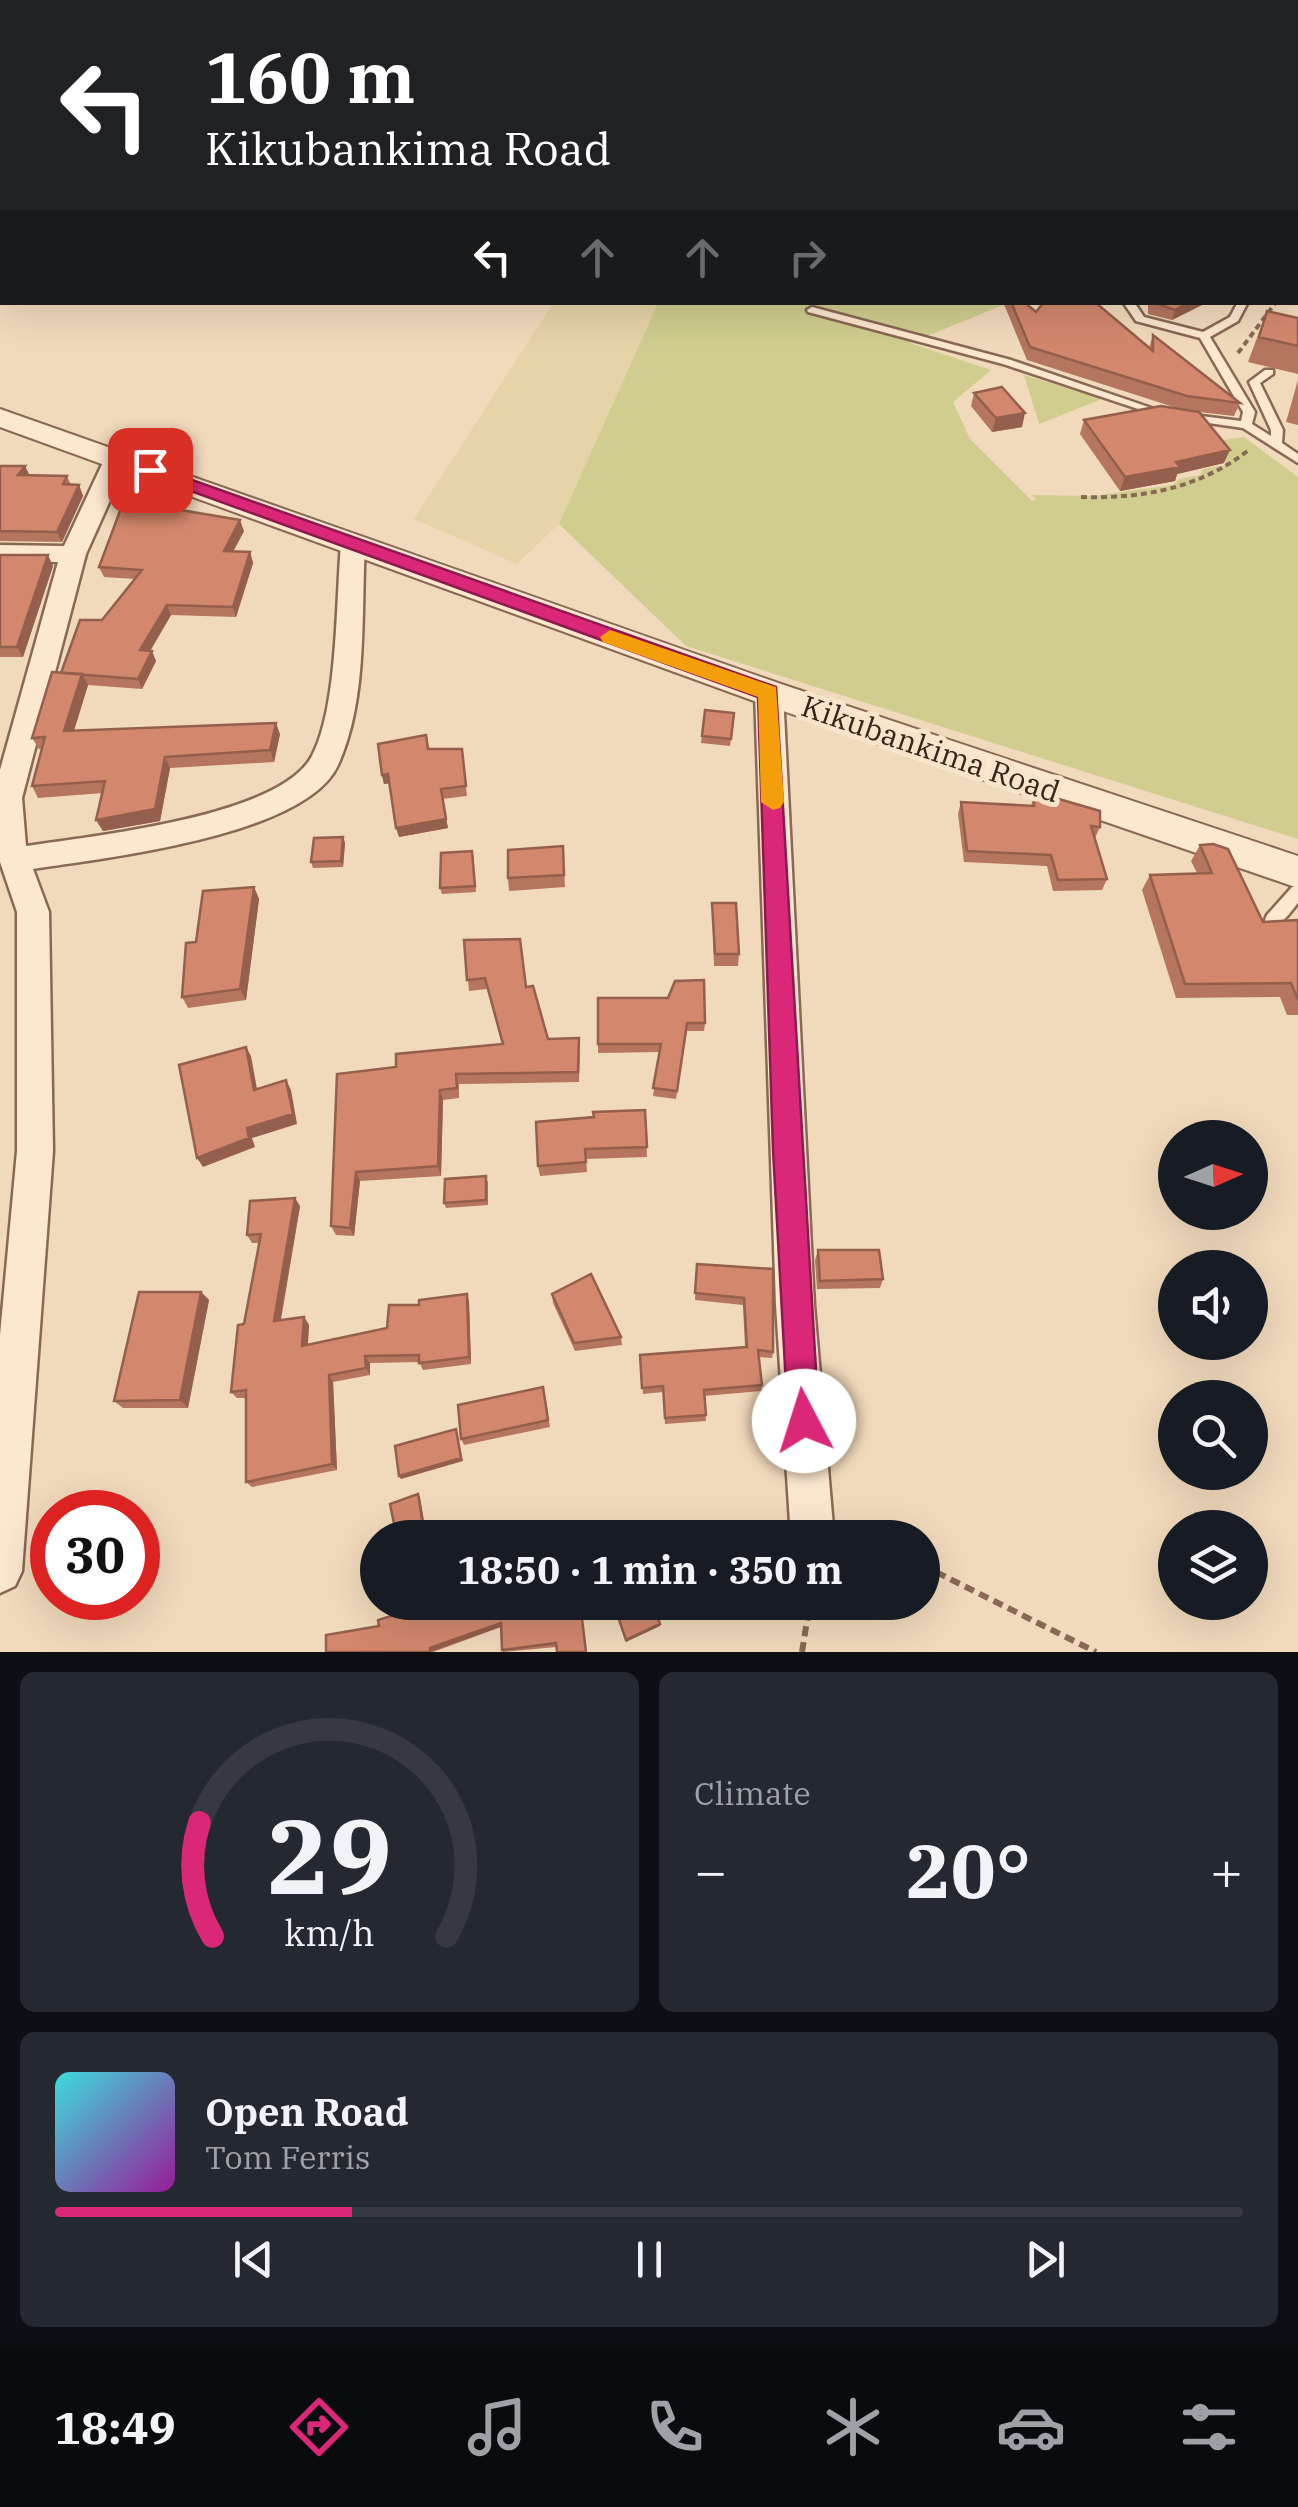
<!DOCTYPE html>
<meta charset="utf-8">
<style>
body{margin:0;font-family:"IBM Plex Serif",serif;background:#242831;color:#f1f3f6;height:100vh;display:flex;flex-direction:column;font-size:38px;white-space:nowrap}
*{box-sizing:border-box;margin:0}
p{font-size:32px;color:#9ea1a6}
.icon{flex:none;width:55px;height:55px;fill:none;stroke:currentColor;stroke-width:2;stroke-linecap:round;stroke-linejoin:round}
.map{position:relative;height:1652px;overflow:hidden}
.panel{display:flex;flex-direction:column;gap:20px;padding:20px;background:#0d0f14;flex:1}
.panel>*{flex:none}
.hud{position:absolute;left:0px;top:0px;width:1300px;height:305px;box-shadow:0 10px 40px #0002;background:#202124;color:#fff;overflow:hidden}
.needle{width:65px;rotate:87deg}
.fabs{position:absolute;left:1158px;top:1120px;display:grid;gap:20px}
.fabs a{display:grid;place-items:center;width:110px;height:110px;border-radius:50%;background:#171b24;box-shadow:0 10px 40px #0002;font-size:50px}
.speed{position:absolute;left:30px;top:1490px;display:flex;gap:20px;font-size:50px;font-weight:700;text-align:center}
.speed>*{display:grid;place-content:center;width:130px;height:130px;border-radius:50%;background:#171b24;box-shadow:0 10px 40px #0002;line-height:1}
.speed .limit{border:15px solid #d22;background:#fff;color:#111}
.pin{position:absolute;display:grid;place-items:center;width:85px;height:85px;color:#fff;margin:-42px;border-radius:20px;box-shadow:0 5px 15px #0006}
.me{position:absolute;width:110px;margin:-55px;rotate:355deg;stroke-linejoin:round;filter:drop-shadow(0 0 8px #0008)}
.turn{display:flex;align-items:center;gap:35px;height:210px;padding:0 40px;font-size:45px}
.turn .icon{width:130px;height:130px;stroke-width:2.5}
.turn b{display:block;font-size:70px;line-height:85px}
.lanes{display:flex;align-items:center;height:95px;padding:0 40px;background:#0003;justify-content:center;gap:50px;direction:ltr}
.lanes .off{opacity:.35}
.big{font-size:75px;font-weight:700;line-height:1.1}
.panel .widget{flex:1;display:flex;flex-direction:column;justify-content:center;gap:15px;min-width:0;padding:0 35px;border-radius:15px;background:#242831}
.panel .dial{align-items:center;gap:0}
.dial svg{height:260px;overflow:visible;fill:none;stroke:#363941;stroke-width:7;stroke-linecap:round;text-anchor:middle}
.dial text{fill:#f1f3f6;stroke:none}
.song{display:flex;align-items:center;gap:30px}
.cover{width:120px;height:120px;border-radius:15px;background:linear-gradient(135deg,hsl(180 70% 55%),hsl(300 70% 35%))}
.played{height:10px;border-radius:5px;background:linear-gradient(90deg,#db2777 25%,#363941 25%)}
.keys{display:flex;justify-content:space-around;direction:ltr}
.heat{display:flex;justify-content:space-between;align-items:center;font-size:55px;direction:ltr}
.panel .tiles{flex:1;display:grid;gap:20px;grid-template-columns:1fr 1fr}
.widget:last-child{grid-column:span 2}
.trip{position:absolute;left:360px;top:1520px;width:580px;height:100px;border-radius:50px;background:#171b24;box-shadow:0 10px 40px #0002;font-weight:700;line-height:100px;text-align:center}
.menu{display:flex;height:160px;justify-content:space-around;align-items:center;background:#090b0e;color:#9ea1a6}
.menu .icon{width:70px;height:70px}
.menu .active{color:#db2777}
.menu b{font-size:45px;color:#f1f3f6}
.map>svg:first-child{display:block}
.farmland{fill:#e7d3a8}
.green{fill:#d0cd8f}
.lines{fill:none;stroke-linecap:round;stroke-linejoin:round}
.service-casing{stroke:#896854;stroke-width:5}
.minor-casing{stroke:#896854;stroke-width:5}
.tertiary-casing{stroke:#896854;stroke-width:4}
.path-far1{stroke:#896854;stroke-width:4;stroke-dasharray:6 4;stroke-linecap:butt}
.path{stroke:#896854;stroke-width:6;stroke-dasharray:10 6;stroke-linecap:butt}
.service{fill:#fce7cf;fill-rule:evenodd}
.minor{fill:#fce7cf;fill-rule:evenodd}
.tertiary{fill:#fce7cf;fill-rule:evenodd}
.wall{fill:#b5755e}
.shaded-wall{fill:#945f4c}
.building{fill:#d3886d;stroke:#945f4c;stroke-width:2.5}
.route{fill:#db2777;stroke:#8e194d;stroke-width:2.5}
.slow{fill:#f59e0b}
.labels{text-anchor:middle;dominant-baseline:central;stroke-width:10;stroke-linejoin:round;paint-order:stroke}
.street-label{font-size:30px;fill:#37241a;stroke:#f8e4cb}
</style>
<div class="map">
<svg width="1298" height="1652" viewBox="0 0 1298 1652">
<rect width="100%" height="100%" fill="#f1d9bb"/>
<!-- farmland -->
<path class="farmland" d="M553,303H658L559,524L517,564L414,519Z"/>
<!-- green -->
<path class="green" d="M658,303H1008L910,343L991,370L953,402L970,439L1032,501L1036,500L1032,495L1092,496L1173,485L1180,479L1200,475L1203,469L1228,465L1211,442L1244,437L1298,477V839L686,646L559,524Z
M1024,375L1102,399L1039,424Z"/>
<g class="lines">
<defs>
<path id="service" d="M1123,302H1134L1144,317L1203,332L1230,317L1238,302H1248L1238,321L1210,337L1255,412L1252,424L1271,436V430L1249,382L1265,370H1273V374L1260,383L1283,430L1282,443L1298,454V463L1243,428L1181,419L1179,417L1185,414L1241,421L1243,412L1200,338L1136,321Z
M812,307L1011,360L1169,414L1167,416H1159L1003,364L808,312L807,310Z
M1298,886V903C1290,912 1281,929 1267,925L1265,920L1267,915L1292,887Z"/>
<path id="minor" d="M401,0H416L417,2H402Z
M117,451L129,458L86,554L22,798L26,846C91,836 280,817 312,756C338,707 336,601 341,544L353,536L365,544C361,614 368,699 338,765C306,836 105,858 33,869L49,912L53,1151L22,1571L15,1586L0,1593V1335L17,1151V912L0,862V770L58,562L0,561V545L64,546L105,458Z
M769,683L779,686L783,693L814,1305L834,1538H791L776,1305L755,693L759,686Z"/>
<path id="tertiary" d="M0,409L781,684L1298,856V888L757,702L0,427Z"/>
</defs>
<!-- service casing -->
<use href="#service" class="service-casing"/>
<!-- minor casing -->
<use href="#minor" class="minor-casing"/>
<!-- tertiary casing -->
<use href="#tertiary" class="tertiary-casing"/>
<!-- path-far1 -->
<path class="path-far1" d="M1238,353L1276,302
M1081,497C1143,499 1201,488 1250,449"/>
<!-- path -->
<path class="path" d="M922,1565L1096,1652
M802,1652L810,1602"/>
<!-- service -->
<use href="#service" class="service"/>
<!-- minor -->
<use href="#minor" class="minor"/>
<!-- tertiary -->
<use href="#tertiary" class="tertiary"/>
</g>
<!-- wall -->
<path class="wall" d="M1003,302H1024L1036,312L1149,348L1153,335L1240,403L1234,416L1199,412L1224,463L1177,474L1175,481L1120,491L1080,434L1084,420L1180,409L1027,360Z
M1148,302H1208L1172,320L1148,314Z
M1267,311L1298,318V374L1248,362Z
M1298,380V425L1286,422Z
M974,393L1022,427L992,432L971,406Z
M0,466H25L29,475L67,476L71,485H79L83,496L62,542L0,541Z
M168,499L171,509L244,531L233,552H250L253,563L236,617L171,615L150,650L156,661L142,689L88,685L74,731L280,734L274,762L170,768L160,821L103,831L96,820L103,793L38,798L32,786L42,749H39L32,738L61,673L135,579L104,577L99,567Z
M0,555L53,566L23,657H0Z
M705,710L734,713L730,746L701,743Z
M462,749L467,796L442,799L448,828L399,837L390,783L384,784L382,775Z
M1035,792L1100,827L1095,838L1107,879L1102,890L1053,891L1047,866L964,862L958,814L961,802L1031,806Z
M343,837L345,843L343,867L313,868L311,862Z
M1200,845L1263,922L1298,920V1015H1287L1280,997L1176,998L1142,890L1150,875L1197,873L1191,861Z
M563,846L565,887L509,891L508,878Z
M472,851L476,892L442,894L440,888Z
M254,887L259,899L246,1000L188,1008L182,997L196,942Z
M712,903L739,954L738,966H714Z
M464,940L526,987L548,1039L580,1049L579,1082L459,1084V1098L443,1100L441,1176L360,1181L354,1236L336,1235L331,1226L396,1067L502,1044L487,989L469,991Z
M598,998L705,1023L704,1031H687L676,1099L653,1096L659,1052L598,1053Z
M645,1110L647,1157L586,1159L587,1172L540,1176L538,1166L594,1117Z
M488,1181V1205L446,1208L444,1203Z
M300,1206L281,1320L304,1317L309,1325L308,1345L387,1328L419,1305L467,1294L469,1302L471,1364L423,1370L419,1362L370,1363V1375L333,1382L337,1470L252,1487L246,1482V1398H237L231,1392L259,1243H252L247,1235Z
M818,1250L883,1279L880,1288L817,1289L815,1260Z
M697,1264L773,1269V1352L772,1358L759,1357L762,1385L761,1391L704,1396L706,1421L665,1424L663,1392L643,1394L640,1355L745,1347L743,1305L695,1300Z
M201,1292L209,1300L188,1408H123L114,1401Z
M552,1294L621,1337L622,1345L575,1351L553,1303Z
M545,1394L550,1427L464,1445L461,1439Z
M580,1602L556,1647L503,1652L501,1627L433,1652H326Z"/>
<!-- shaded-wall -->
<path class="shaded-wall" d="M1190,302H1208L1172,320L1175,310Z
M1025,413L1022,427L992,432L996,418Z
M1230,450L1224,463L1177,474L1175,481L1120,491L1125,477L1176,462Z
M25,466L30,476L18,475Z
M79,485L83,496L62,542L57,532Z
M240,520L244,531L228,561L224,551Z
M250,552L253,563L236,617L233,607Z
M48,555L53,566L23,657L17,647Z
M167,605L171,615L145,660L140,650Z
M152,651L156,661L142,689L138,679Z
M82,674L88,685L70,743L64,731Z
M276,723L280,734L274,762L270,750Z
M165,757L170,768L160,821L103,831L96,820Z
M388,774L390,783L384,784L382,775Z
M446,819L448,828L399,837L396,828Z
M343,837L345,843L343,867L341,861Z
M254,887L259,899L246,1000L240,989Z
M246,1047L251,1056L259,1100L254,1090Z
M286,1080L291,1090L297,1124L252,1138L255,1147L203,1167L197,1158L247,1128Z
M440,1090L443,1100L441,1176L438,1166Z
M356,1172L360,1181L354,1236L350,1228Z
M295,1198L300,1206L279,1328L274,1321Z
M201,1292L209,1300L188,1408L180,1400Z
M467,1294L469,1302L471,1364L469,1357Z
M304,1317L309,1325L307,1353L302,1346Z
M365,1356L370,1363V1375L366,1368Z
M329,1375L333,1382L337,1470L332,1464Z
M456,1429L463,1461L401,1479L399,1476Z
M418,1494L420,1497L427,1538H425Z
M501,1623L503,1626L430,1652V1648Z
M660,1624V1626L626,1642V1640Z"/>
<!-- building -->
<path class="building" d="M253,0H345V2H255Z
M459,0H518L520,2H462Z
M1011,302H1024L1036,312L1044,302H1095L1153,351V335L1240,403L1187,396L1030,347Z
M1152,302H1190L1175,310Z
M1267,311L1298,318V346L1259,337Z
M1002,387L1025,413L996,418L974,393Z
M1161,406L1199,412L1230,450L1176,462L1180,467L1125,477L1084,420Z
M0,466H25L18,475L67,476L63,484L79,485L57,532L0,531Z
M126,495L168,499L163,507L240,520L224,551L250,552L233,607L167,605L140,650L152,651L138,679L61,673L80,620H102L142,570L99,567Z
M0,555H48L17,647H0Z
M52,672L82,674L64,731L276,723L270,750L165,757L155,809L96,820L105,781L32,786L45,737L32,738Z
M705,710L734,713L731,739L702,736Z
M426,735L428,749H462L466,786L441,789L446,819L396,828L388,774L382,775L378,744Z
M1035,792L1100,811V827L1091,826L1107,879L1058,880L1051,855L967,851L961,802L1034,806Z
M343,837L341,861L311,862L314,838Z
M1213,844L1228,849L1263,922L1298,920V1000L1291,983L1185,984L1150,875L1212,873L1200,845Z
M563,846L564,875L508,878V850Z
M472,851L475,886L440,888L441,853Z
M254,887L240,989L182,997L186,943L196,942L203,891Z
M712,903H736L739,954H715Z
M520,939L526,987L533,986L548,1039L579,1038L578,1072L456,1074L457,1088L440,1090L438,1166L356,1172L350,1228L331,1226L337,1074L396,1067V1054L503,1044L485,978L467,980L464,940Z
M704,980L705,1023H687L677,1091L653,1088L661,1044H598V998H668L675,981Z
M246,1047L254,1090L286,1080L293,1114L247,1128L249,1138L197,1158L179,1065Z
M645,1110L647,1147L585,1149L586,1162L538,1166L536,1122L594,1117L593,1112Z
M486,1176V1200L444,1203L445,1179Z
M295,1198L274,1321L304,1317L302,1346L387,1328L389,1305H419V1300L467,1294L469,1357L419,1363V1355L365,1356L366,1368L329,1375L332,1464L246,1482V1390L231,1392L238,1325L244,1324L261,1234L247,1235L250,1201Z
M818,1250H879L883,1279L820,1281Z
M697,1264L773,1269V1352L758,1350L762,1385L704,1390L706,1415L665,1418L663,1386L642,1388L640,1355L747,1347L744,1298L695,1293Z
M591,1274L621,1337L574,1343L552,1294Z
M139,1292H201L180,1400L114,1401Z
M543,1387L548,1420L461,1439L458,1405Z
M456,1429L461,1458L399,1476L395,1446Z
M418,1494L425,1538H397L390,1504Z
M436,1602H580L586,1652H557L556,1643L502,1650L501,1623L430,1648V1652H326V1635L379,1626L378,1620Z
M619,1602H653L660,1624L626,1640L614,1605Z"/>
<!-- route -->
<path class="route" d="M150,465L776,687L819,1421L815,1432L804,1437L793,1432L788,1421L773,1150L758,697L144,474V467Z"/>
<!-- slow -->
<path class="slow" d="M610,630L776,687L784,802L780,808L773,810L761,802L758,697L603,642L600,637Z"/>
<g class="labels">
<!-- street labels -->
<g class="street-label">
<text transform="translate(931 748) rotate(19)">Kikubankima Road</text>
</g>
</g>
</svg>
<div class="fabs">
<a><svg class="needle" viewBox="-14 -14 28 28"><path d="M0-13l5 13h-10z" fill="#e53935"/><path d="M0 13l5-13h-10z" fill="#9ea1a6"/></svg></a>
<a><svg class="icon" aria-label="sound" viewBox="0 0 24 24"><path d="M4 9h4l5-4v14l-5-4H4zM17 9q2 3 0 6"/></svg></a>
<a><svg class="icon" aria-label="search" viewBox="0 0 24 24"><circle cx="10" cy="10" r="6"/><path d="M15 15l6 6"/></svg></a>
<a><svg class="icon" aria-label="layers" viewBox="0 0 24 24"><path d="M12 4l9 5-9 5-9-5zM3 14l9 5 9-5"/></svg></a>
</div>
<div class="speed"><div class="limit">30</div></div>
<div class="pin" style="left:150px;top:470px;background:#d93025"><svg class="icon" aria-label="arrive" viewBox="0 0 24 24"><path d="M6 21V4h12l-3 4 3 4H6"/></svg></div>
<svg class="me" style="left:804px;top:1421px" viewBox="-20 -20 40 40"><circle r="19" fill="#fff"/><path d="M0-13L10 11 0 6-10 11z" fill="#db2777"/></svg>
<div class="trip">18:50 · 1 min · 350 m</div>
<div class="hud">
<div class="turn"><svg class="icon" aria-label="left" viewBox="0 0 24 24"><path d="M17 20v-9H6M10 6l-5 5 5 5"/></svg><div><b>160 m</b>Kikubankima Road</div></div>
<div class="lanes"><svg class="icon" aria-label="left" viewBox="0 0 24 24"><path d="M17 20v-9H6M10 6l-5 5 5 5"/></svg><svg class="icon off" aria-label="ahead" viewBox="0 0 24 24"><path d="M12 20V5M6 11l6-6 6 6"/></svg><svg class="icon off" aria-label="ahead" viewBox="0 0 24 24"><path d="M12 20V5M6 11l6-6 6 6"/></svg><svg class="icon off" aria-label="right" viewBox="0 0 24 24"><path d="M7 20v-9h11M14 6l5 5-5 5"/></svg></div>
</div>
</div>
<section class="panel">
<div class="tiles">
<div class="widget dial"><svg viewBox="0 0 100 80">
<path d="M14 69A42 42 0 1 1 86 69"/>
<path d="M14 69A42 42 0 0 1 10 34" stroke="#db2777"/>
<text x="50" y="56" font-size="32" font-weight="700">29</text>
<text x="50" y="72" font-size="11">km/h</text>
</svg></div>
<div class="widget"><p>Climate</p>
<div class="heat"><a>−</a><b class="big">20°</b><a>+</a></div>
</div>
<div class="widget">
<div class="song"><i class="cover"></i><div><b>Open Road</b><p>Tom Ferris</p></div></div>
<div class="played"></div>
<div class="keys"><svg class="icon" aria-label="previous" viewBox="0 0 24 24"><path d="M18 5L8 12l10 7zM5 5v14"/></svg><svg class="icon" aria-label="pause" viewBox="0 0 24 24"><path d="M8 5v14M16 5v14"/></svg><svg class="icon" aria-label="next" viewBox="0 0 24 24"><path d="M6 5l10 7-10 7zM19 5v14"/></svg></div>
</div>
</div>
</section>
<nav class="menu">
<b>18:49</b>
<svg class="icon active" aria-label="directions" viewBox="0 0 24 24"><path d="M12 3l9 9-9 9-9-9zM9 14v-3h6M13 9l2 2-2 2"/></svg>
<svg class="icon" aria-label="music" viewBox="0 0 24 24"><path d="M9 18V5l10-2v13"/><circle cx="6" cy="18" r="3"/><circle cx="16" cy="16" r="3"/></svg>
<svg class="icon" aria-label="phone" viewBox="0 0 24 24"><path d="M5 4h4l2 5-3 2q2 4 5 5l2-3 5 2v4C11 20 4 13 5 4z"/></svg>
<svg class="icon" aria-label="climate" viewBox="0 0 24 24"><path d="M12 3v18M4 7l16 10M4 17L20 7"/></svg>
<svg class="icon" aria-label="car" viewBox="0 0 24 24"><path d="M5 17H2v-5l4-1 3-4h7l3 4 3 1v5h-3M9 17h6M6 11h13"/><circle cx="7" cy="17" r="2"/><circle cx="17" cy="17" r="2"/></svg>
<svg class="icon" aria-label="filters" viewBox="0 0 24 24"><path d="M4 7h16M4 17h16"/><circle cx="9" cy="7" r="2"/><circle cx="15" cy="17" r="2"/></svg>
</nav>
